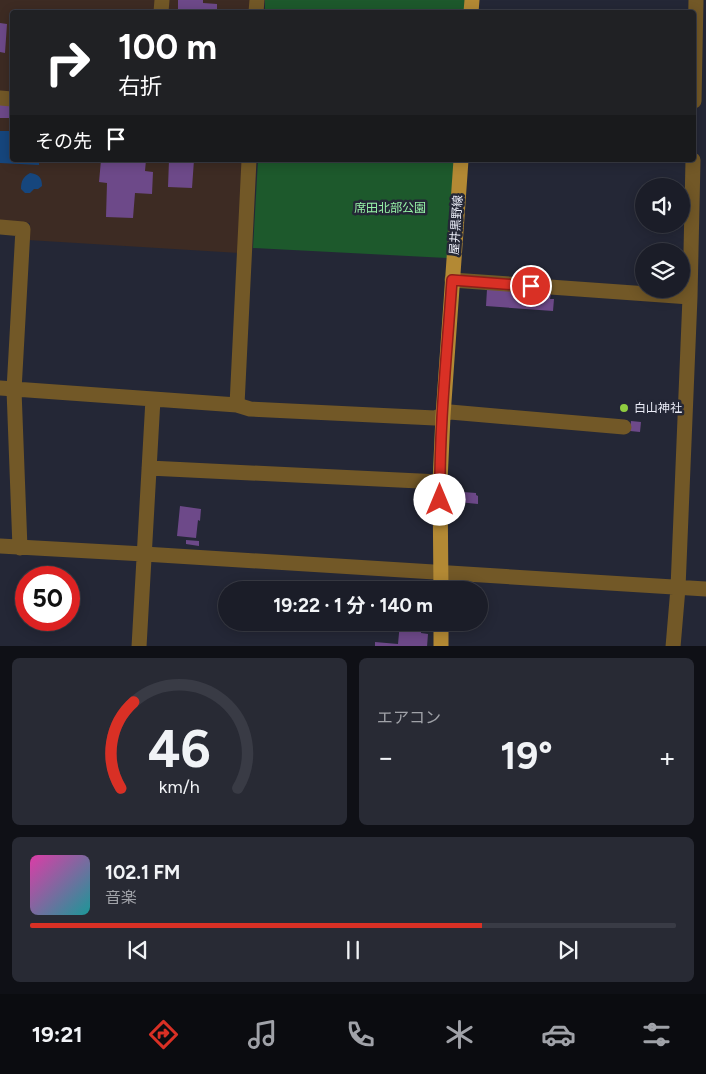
<!DOCTYPE html>
<html lang="ja">
<meta charset="utf-8">
<style>
body{margin:0;font-family:Figtree,"Noto Sans JP",sans-serif;background:#282a34;color:#f1f3f6;height:100vh;display:flex;flex-direction:column;font-size:19px;white-space:nowrap}
*{box-sizing:border-box;margin:0}
p{font-size:16px;color:#a0a2a8}
.icon{flex:none;width:28px;height:28px;fill:none;stroke:currentColor;stroke-width:2;stroke-linecap:round;stroke-linejoin:round}
.map{position:relative;height:646px;overflow:hidden}
.panel{display:flex;flex-direction:column;gap:12px;padding:12px;background:#0f1016;flex:1}
.panel>*{flex:none}
.top-card{position:absolute;left:10px;top:10px;width:686px;height:152px;border-radius:5px;box-shadow:0 2px 12px #0003,0 0 0 1px #393b45;background:#202124;color:#fff;overflow:hidden}
.controls{position:absolute;left:635px;top:178px;display:grid;gap:10px}
.controls a{display:grid;place-items:center;width:55px;height:55px;border-radius:50%;background:#1b1d28;box-shadow:0 2px 12px #0003,0 0 0 1px #393b45;font-size:25px}
.speed{position:absolute;left:15px;top:566px;display:flex;gap:10px;font-size:25px;font-weight:700;text-align:center}
.speed>*{display:grid;place-content:center;width:65px;height:65px;border-radius:50%;background:#1b1d28;box-shadow:0 2px 12px #0003,0 0 0 1px #393b45;line-height:1}
.speed .limit{border:8px solid #d22;background:#fff;color:#111}
.pin{position:absolute;display:grid;place-items:center;width:42px;height:42px;color:#fff;margin:-21px;border:2px solid #fff;border-radius:50%;box-shadow:0 1px 5px #0007}
.me{position:absolute;width:55px;margin:-28px;rotate:0deg;stroke-linejoin:round;filter:drop-shadow(0 0 4px #0008)}
.turn{display:flex;align-items:center;gap:18px;height:105px;padding:0 25px;font-size:22px}
.turn .icon{width:65px;height:65px;stroke-width:2.5}
.turn b{display:block;font-size:35px;line-height:42px}
.then{display:flex;align-items:center;height:48px;padding:0 25px;background:#0003;gap:10px;font-size:19px}
.big{font-size:38px;font-weight:700;line-height:1.1}
.panel .widget{flex:1;display:flex;flex-direction:column;justify-content:center;gap:8px;min-width:0;padding:0 18px;border-radius:8px;background:#282a34}
.panel .dial{align-items:center;gap:0}
.dial svg{height:130px;overflow:visible;fill:none;stroke:#393b45;stroke-width:7;stroke-linecap:round;text-anchor:middle}
.dial text{fill:#f1f3f6;stroke:none}
.song{display:flex;align-items:center;gap:15px}
.cover{width:60px;height:60px;border-radius:8px;background:linear-gradient(135deg,hsl(320 70% 55%),hsl(180 70% 35%))}
.played{height:5px;border-radius:2px;background:linear-gradient(90deg,#d93025 70%,#393b45 70%)}
.keys{display:flex;justify-content:space-around;direction:ltr}
.heat{display:flex;justify-content:space-between;align-items:center;font-size:28px;direction:ltr}
.panel .tiles{flex:1;display:grid;gap:12px;grid-template-columns:1fr 1fr}
.widget:last-child{grid-column:span 2}
.trip{position:absolute;left:218px;top:581px;width:270px;height:50px;border-radius:25px;background:#1b1d28;box-shadow:0 2px 12px #0003,0 0 0 1px #393b45;font-weight:700;line-height:50px;text-align:center}
.tab-bar{display:flex;height:80px;justify-content:space-around;align-items:center;background:#0b0c10;color:#a0a2a8}
.tab-bar .icon{width:35px;height:35px}
.tab-bar .active{color:#d93025}
.tab-bar b{font-size:22px;color:#f1f3f6}
.map>svg:first-child{display:block}
.education{fill:#3d2b23}
.green{fill:#1d592c}
.water{fill:#16467d}
.building{fill:#6d4989}
.lines{fill:none;stroke-linecap:round;stroke-linejoin:round}
.minor{stroke:#725827;stroke-width:15}
.major{stroke:#b38934;stroke-width:15}
.route-casing{stroke:#8d1f18;stroke-width:12}
.route{stroke:#d93025;stroke-width:9}
.poi-dot{fill:#90cd40;stroke:#242736;stroke-width:2}
.labels{text-anchor:middle;dominant-baseline:central;stroke-width:5;stroke-linejoin:round;paint-order:stroke}
.park-label{font-size:12px;fill:#98f4a8;stroke:#242736}
.street-label{font-size:12px;fill:#e9ebf6;stroke:#242736}
.poi-label{font-size:12px;fill:#e9ebf6;stroke:#242736;text-anchor:start}
</style>
<div class="map">
<svg width="706" height="647" viewBox="0 0 706 647">
<rect width="100%" height="100%" fill="#242736"/>
<!-- education -->
<path class="education" d="M0,0H250V12H12V160H243L239,253L28,240L30,223L0,221Z"/>
<!-- green -->
<path class="green" d="M265,0H465L464,12H265Z
M258,160H454L447,258L253,248Z"/>
<!-- water -->
<path class="water" d="M0,131H12V160H39V165L0,163Z
M30,173C38,174 42,177 42,186L38,189H34L30,193H25L21,189C21,181 23,177 30,173Z"/>
<!-- building -->
<path class="building" d="M178,0H203V3L217,4V12H178Z
M0,23L7,24L5,53L0,52Z
M0,104L12,105V118H0Z
M101,160H146L145,171L153,172L152,194L135,193L133,218L106,217L107,183L99,182Z
M169,160H194L192,188L168,187Z
M487,289L551,294L550,299H554L553,311L486,306Z
M631,421L641,422L640,432L630,431Z
M463,492L476,493V495L478,496V504L458,502L459,493H463Z
M180,506L201,509L200,521L198,520L196,538L177,536Z
M186,540L199,541V546L186,544Z
M352,580L369,581L368,590H352Z
M392,581L410,582L415,590H391Z
M400,622H422L421,633L428,634L427,647H375V642L398,644Z"/>
<g class="lines">
<!-- minor -->
<path class="minor" d="M161,12L162,0
M256,12L257,0
M0,98L12,99
M694,101L696,0
M0,227L23,229L14,390L20,548
M452,280L690,297
M0,388L237,405L250,409L435,418L450,412L624,427
M237,405L249,160
M149,468L440,482
M0,546L144,554L706,589
M139,647L153,399
M673,647L678,588L690,297L693,160"/>
<!-- major -->
<path class="major" d="M471,12L472,0
M441,590L440,482L443,416L461,160
M441,647V622"/>
</g>
<g class="lines">
<defs>
<path id="route" d="M440,500C439,427 447,353 452,280L531,286"/>
</defs>
<!-- route casing -->
<use href="#route" class="route-casing"/>
<!-- route -->
<use href="#route" class="route"/>
</g>
<!-- markers -->
<circle class="poi-dot" cx="624" cy="408" r="5"/>
<g class="labels">
<!-- park labels -->
<g class="park-label">
<text x="390" y="208">席田北部公園</text>
</g>
<!-- street labels -->
<g class="street-label">
<text transform="translate(456 225) rotate(-86)">屋井黒野線</text>
</g>
<!-- poi labels -->
<g class="poi-label">
<text x="634" y="408">白山神社</text>
</g>
</g>
</svg>
<div class="controls">
<a><svg class="icon" aria-label="sound" viewBox="0 0 24 24"><path d="M4 9h4l5-4v14l-5-4H4zM17 9q2 3 0 6"/></svg></a>
<a><svg class="icon" aria-label="layers" viewBox="0 0 24 24"><path d="M12 4l9 5-9 5-9-5zM3 14l9 5 9-5"/></svg></a>
</div>
<div class="speed"><div class="limit">50</div></div>
<div class="pin" style="left:531px;top:286px;background:#d93025"><svg class="icon" aria-label="arrive" viewBox="0 0 24 24"><path d="M6 21V4h12l-3 4 3 4H6"/></svg></div>
<svg class="me" style="left:440px;top:500px" viewBox="-20 -20 40 40"><circle r="19" fill="#fff"/><path d="M0-13L10 11 0 6-10 11z" fill="#d93025"/></svg>
<div class="trip">19:22 · 1 分 · 140 m</div>
<div class="top-card">
<div class="turn"><svg class="icon" aria-label="right" viewBox="0 0 24 24"><path d="M7 20v-9h11M14 6l5 5-5 5"/></svg><div><b>100 m</b>右折</div></div>
<div class="then">その先<svg class="icon" aria-label="arrive" viewBox="0 0 24 24"><path d="M6 21V4h12l-3 4 3 4H6"/></svg></div>
</div>
</div>
<section class="panel">
<div class="tiles">
<div class="widget dial"><svg viewBox="0 0 100 80">
<path d="M14 69A42 42 0 1 1 86 69"/>
<path d="M14 69A42 42 0 0 1 22 16" stroke="#d93025"/>
<text x="50" y="56" font-size="32" font-weight="700">46</text>
<text x="50" y="72" font-size="11">km/h</text>
</svg></div>
<div class="widget"><p>エアコン</p>
<div class="heat"><a>−</a><b class="big">19°</b><a>+</a></div>
</div>
<div class="widget">
<div class="song"><i class="cover"></i><div><b>102.1 FM</b><p>音楽</p></div></div>
<div class="played"></div>
<div class="keys"><svg class="icon" aria-label="previous" viewBox="0 0 24 24"><path d="M18 5L8 12l10 7zM5 5v14"/></svg><svg class="icon" aria-label="pause" viewBox="0 0 24 24"><path d="M8 5v14M16 5v14"/></svg><svg class="icon" aria-label="next" viewBox="0 0 24 24"><path d="M6 5l10 7-10 7zM19 5v14"/></svg></div>
</div>
</div>
</section>
<nav class="tab-bar">
<b>19:21</b>
<svg class="icon active" aria-label="directions" viewBox="0 0 24 24"><path d="M12 3l9 9-9 9-9-9zM9 14v-3h6M13 9l2 2-2 2"/></svg>
<svg class="icon" aria-label="music" viewBox="0 0 24 24"><path d="M9 18V5l10-2v13"/><circle cx="6" cy="18" r="3"/><circle cx="16" cy="16" r="3"/></svg>
<svg class="icon" aria-label="phone" viewBox="0 0 24 24"><path d="M5 4h4l2 5-3 2q2 4 5 5l2-3 5 2v4C11 20 4 13 5 4z"/></svg>
<svg class="icon" aria-label="climate" viewBox="0 0 24 24"><path d="M12 3v18M4 7l16 10M4 17L20 7"/></svg>
<svg class="icon" aria-label="car" viewBox="0 0 24 24"><path d="M5 17H2v-5l4-1 3-4h7l3 4 3 1v5h-3M9 17h6M6 11h13"/><circle cx="7" cy="17" r="2"/><circle cx="17" cy="17" r="2"/></svg>
<svg class="icon" aria-label="filters" viewBox="0 0 24 24"><path d="M4 7h16M4 17h16"/><circle cx="9" cy="7" r="2"/><circle cx="15" cy="17" r="2"/></svg>
</nav>
